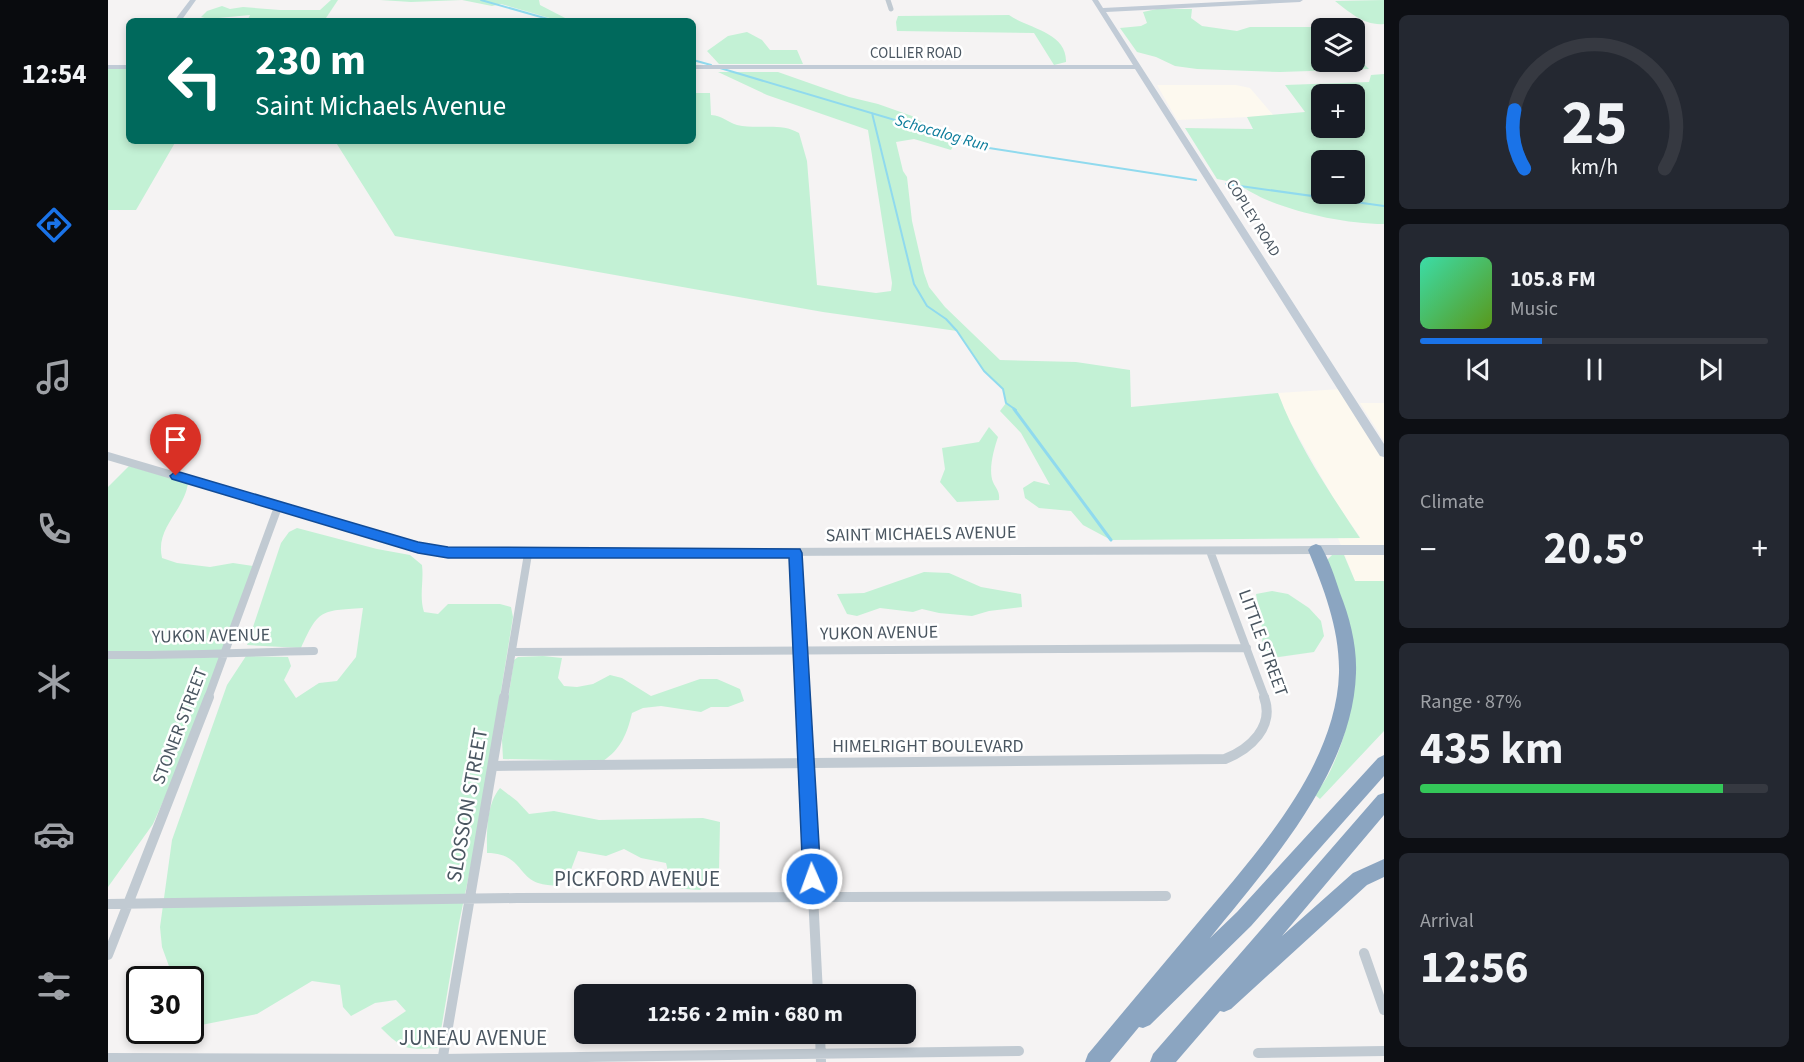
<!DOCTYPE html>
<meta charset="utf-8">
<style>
body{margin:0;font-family:"Source Sans 3",sans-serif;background:#242831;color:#f1f3f6;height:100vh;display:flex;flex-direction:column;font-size:22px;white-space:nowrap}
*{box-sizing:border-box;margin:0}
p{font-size:20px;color:#9ea1a6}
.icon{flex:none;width:33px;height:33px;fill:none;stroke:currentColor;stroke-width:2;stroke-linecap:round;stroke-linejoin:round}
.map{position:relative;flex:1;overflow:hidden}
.drawer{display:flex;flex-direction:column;gap:15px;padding:15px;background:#0d0f14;width:420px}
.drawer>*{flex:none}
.hud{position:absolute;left:18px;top:18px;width:570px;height:126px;border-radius:9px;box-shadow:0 3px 9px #0003;background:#00695c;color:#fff;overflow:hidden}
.fabs{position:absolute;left:1203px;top:18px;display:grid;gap:12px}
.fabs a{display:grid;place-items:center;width:54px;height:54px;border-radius:9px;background:#171b24;box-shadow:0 3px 9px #0003;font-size:30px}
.speed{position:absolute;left:18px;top:966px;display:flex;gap:12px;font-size:30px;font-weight:700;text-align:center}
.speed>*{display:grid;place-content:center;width:78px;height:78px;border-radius:50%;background:#171b24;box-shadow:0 3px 9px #0003;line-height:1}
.speed .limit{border:3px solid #111;border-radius:9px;background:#fff;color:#111}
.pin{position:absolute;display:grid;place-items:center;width:51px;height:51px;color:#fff;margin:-62px -26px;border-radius:50% 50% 50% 0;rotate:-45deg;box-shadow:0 0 6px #0007}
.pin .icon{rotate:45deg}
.me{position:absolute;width:66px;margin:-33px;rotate:358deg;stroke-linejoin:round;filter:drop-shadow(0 0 4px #0008)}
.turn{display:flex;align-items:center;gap:21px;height:126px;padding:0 30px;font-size:27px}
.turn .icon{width:78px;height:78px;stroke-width:2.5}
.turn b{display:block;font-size:42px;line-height:51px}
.big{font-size:45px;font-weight:700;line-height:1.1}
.drawer .card{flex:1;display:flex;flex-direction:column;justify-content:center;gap:9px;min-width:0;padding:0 21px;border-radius:9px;background:#242831}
.drawer .dial{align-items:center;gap:0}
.dial svg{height:156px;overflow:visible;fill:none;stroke:#363941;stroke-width:7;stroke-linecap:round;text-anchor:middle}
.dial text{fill:#f1f3f6;stroke:none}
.song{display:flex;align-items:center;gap:18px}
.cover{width:72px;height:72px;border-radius:9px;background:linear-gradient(135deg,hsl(160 70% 55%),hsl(90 70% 35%))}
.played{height:6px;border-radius:3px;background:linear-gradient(90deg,#1a73e8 35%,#363941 35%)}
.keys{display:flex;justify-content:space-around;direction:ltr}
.heat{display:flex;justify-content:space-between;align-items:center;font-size:33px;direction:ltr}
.charge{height:9px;border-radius:4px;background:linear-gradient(90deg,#34c759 87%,#363941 0)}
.trip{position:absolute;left:466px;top:984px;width:342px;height:60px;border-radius:9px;background:#171b24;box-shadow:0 3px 9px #0003;font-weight:700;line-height:60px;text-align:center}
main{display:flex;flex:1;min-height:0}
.tabs{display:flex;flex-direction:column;width:108px;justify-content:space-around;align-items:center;background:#090b0e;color:#9ea1a6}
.tabs .icon{width:42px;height:42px}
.tabs .on{color:#1a73e8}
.tabs b{font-size:27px;color:#f1f3f6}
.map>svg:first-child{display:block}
.commercial{fill:#fdf9ef}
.green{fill:#c3f1d5;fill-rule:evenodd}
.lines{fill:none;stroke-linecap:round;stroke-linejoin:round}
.stream-far1{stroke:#90daee;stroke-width:2}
.stream{stroke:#90daee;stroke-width:3}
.street-far2{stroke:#c1cad2;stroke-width:5}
.street-far1{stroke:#c1cad2;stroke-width:8}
.street{stroke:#c1cad2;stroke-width:10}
.secondary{fill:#c1cbd6;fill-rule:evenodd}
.highway{fill:#8ba5c1;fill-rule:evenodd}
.route{fill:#1a73e8;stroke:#114b97;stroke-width:1.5}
.labels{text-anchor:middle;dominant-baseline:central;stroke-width:5;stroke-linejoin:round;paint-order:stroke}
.far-street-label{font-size:15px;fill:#4a5661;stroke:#fff}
.far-water-label{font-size:16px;font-style:italic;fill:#0c7c9b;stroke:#fff}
.street-label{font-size:18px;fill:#4a5661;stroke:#fff}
.near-street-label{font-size:21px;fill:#4a5661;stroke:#fff}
</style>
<main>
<nav class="tabs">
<b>12:54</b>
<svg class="icon on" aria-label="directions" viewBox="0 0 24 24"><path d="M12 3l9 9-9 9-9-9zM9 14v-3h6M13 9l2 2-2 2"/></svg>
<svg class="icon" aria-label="music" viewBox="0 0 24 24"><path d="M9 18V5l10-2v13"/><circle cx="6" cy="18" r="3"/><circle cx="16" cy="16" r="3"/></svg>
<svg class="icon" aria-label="phone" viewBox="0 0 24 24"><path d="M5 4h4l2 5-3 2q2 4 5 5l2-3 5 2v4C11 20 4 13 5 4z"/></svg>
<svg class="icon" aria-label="climate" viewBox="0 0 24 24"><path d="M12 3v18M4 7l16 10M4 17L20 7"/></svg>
<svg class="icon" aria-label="car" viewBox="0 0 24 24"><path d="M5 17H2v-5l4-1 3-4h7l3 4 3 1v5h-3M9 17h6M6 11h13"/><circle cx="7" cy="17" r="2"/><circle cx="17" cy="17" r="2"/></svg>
<svg class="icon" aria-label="filters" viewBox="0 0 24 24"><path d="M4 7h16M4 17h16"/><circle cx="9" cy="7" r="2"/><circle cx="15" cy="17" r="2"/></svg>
</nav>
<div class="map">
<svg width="1276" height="1062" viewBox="0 0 1276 1062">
<rect width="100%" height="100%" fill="#f5f3f3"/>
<!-- commercial -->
<path class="commercial" d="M1049,85H1128L1142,88L1166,116L1069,120Z
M1233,389L1276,459V581H1247L1230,538L1252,537L1227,501L1179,416L1170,393Z
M1252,403H1276V441Z"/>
<!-- green -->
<path class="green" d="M223,0H230L216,21H139L142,15L100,19L93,17L99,11L114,6L122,9L135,7L172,10H212Z
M272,0H431L432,5L461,20L445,19L393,4L384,6L354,0L303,2Z
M1276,0V24C1257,26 1241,12 1227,1Z
M1049,9H1084L1083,18L1094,26L1129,31L1142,27H1218L1219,28H1214V62H1246L1247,55L1261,69L1172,72L1089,69L1067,66L1048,57L1029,52L1012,28L1033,26L1039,23L1035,12Z
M901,15C921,29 959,32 958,62L946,65L926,33L789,31L788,22L790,16Z
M639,32L654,40L662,50H689L695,64H611L599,51L620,36Z
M0,69H21V141H68L28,210H0Z
M610,72H670L741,97L770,104L804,116L847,143L843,150L806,139L788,142L795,171L799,177L804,221L816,273L821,287L837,307L892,360L968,362L1022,370L1023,407L1170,393C1189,444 1222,493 1252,538L1003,540L975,525L963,511L931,508L917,498L915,488L926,481L942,485L913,433L892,411L898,403L895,389L876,371L849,331L715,312L287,236L227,141H585V93H602L603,115C615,116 619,122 629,125C651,130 672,122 691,133L699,161L709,285L768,293L783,291L784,283L760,130L659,95Z
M1276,74V224C1240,224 1193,214 1159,200C1140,192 1131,182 1109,179L1077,128L1145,129L1139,117L1197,112L1177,85L1261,82L1263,75ZM1214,94H1246V128H1214ZM1214,160H1246V194H1214Z
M881,427L890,437C886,449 880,470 885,482C888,489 892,491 891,500L849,502L832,482L837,469L834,448L871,442Z
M21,466L80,483C76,512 47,527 54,558L69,563L102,567L125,563L145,566L124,627L65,779L45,824L0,887V487Z
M189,528L269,549L302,555L314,565C316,581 311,596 316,612L330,614L340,604H392L403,607L405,617L371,827L351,923L330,1048C299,1050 295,1050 273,1028L298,1011L288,1000L267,1003L243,1016L235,1007L232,985L204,981L149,1014L83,1027L82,980H66L54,947L52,927L64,840L119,685L138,656L180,657L183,666L176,680L188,698L211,683L229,681L248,657L255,608C212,611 211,609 193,648L139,645L173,543L181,532Z
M1225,554L1236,555L1247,581H1276V731L1212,799L1207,795C1213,786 1220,777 1224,767C1256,699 1248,627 1218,561Z
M816,572L841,573L873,587L913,594L914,607L881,611L864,616L831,613L814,609L805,612L772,608L749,616L739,614L729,594L756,593Z
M1164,591L1180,594L1201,608L1213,621L1216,636L1206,652L1164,658L1153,651L1155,633L1148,594Z
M435,656L454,658L450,678L456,686L469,687L485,684L502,675L514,678L543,696L592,679H609L632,689L636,701L620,707H603L593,712L553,706L535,708L524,713C519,734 513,749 495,761L395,759L394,740L406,660L410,657Z
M392,788L409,801L421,814L446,811L491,820L595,818L612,822L611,870L592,890L564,888L558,863L533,858L516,849L498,856L470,851L461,875L449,886C443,885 436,885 430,883C410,876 412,853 379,853C379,831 378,805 392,788Z"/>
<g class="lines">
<!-- stream-far1 -->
<path class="stream-far1" d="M373,0L447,21
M585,60L603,65
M612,68L881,148L1088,180
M764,113L806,284L819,306L838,319L849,331L876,371L895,389L898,403L908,410
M1118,184L1276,206"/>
<!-- stream -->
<path class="stream" d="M906,409L1003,540"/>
<!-- street-far2 -->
<path class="street-far2" d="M780,0L783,9"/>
<!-- street-far1 -->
<path class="street-far1" d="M0,456L274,537L340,553L1208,550
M1102,551L1157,698
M687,553L695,698
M404,652L1139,648
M0,655C69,656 137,652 206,651
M100,698L170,507
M396,698L420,554"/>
<!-- street -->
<path class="street" d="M695,697L710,994
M385,766L1117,759C1142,749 1167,727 1156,697
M0,904L409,898L1058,896
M1256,953L1276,1010
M0,955L101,697
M712,1034L713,1062
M1150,1053L1276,1051
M0,1058L334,1059L911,1051
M334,1062L396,697"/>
<!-- secondary -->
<path class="secondary" d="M82,0H88L73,21H66Z
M984,0H990L995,8L1152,0H1195L1192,2L998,12L1276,444V457L1272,456L1027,69H585V65H1025Z
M0,65H21V69H0Z
M1208,545H1276V555H1208L1204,553L1202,550L1204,547Z"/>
<!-- highway -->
<path class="highway" d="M1208,544L1213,546C1221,560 1227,577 1232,593C1242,618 1249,646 1248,673C1245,772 1161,865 1102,938L1129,912L1270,758L1276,755V776L1143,926L1042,1025L1035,1028L1031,1027L1002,1062H977L980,1054C1016,1011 1052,968 1088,925C1146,856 1228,768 1231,673C1232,630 1216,589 1200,550L1203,546Z
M1276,793V815L1174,936L1245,873L1276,859V877L1259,885L1123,1009L1116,1012L1112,1011L1068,1062H1042L1045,1054L1270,795Z"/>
</g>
<!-- route -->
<path class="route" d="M68,471L310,542L340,547L692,549L694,553L713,879L710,885L704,887L698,885L695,879L681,558H340L310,553L64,479L62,476Z"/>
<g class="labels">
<!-- far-street labels -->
<g class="far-street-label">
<text x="808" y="53">COLLIER ROAD</text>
<text transform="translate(1145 218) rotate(58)">COPLEY ROAD</text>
</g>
<!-- far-water labels -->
<g class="far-water-label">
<text transform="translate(834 133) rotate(16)">Schocalog Run</text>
</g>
<!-- street labels -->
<g class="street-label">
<text transform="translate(813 534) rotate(-1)">SAINT MICHAELS AVENUE</text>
<text transform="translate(771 633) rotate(-1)">YUKON AVENUE</text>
<text transform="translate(103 636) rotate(-1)">YUKON AVENUE</text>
<text transform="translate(1155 643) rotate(70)">LITTLE STREET</text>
<text transform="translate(72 726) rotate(-69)">STONER STREET</text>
<text x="820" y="746">HIMELRIGHT BOULEVARD</text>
</g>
<!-- near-street labels -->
<g class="near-street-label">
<text transform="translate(359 805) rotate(-80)">SLOSSON STREET</text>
<text x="529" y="879">PICKFORD AVENUE</text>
<text x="365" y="1038">JUNEAU AVENUE</text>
</g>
</g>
</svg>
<div class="fabs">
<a><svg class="icon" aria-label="layers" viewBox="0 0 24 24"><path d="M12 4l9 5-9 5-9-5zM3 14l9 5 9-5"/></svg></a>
<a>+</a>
<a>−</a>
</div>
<div class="speed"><div class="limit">30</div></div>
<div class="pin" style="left:68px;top:476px;background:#d93025"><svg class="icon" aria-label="arrive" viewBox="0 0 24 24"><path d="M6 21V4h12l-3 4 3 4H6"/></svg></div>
<svg class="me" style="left:704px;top:879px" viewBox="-20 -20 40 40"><circle r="17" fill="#1a73e8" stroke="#fff" stroke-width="3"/><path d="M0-11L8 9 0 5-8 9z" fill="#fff"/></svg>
<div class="trip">12:56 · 2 min · 680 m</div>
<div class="hud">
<div class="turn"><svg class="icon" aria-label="left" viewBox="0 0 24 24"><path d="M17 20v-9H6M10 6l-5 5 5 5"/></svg><div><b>230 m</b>Saint Michaels Avenue</div></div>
</div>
</div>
<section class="drawer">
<div class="card dial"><svg viewBox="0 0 100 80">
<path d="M14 69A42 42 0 1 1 86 69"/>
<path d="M14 69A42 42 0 0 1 9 39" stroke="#1a73e8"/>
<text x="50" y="56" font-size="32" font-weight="700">25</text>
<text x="50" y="72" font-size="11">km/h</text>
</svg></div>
<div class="card">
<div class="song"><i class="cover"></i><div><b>105.8 FM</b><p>Music</p></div></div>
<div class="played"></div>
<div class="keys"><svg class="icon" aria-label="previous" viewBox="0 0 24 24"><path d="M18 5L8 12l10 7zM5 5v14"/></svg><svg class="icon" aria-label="pause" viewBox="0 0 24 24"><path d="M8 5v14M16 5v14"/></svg><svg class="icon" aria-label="next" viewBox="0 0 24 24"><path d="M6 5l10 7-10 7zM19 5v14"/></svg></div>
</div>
<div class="card"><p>Climate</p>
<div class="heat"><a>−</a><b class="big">20.5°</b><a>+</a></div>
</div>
<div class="card"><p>Range · 87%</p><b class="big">435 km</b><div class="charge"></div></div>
<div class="card"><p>Arrival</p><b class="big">12:56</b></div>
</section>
</main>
